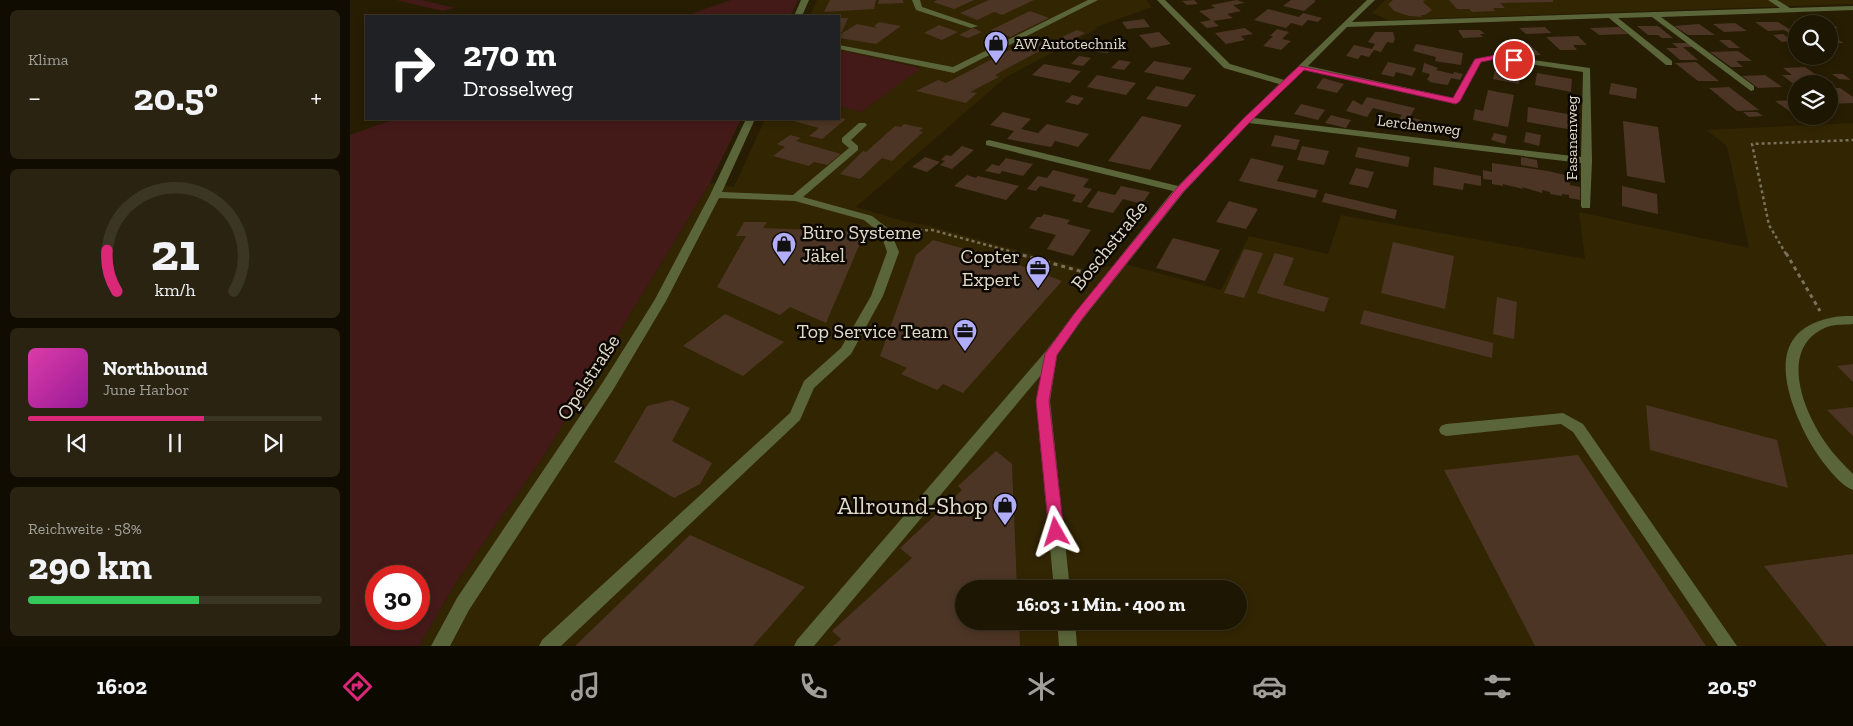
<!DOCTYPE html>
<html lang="de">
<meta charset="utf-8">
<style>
body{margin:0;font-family:"Zilla Slab",serif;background:#2a2311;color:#f1f3f6;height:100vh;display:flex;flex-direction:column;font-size:19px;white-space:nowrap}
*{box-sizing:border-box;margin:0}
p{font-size:16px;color:#a09f99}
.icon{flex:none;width:28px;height:28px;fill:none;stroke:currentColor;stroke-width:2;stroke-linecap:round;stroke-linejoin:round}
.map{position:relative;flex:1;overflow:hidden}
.drawer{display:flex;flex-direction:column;gap:10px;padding:10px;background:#100c01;width:350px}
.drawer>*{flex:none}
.hud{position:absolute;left:15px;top:15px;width:475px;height:105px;border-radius:0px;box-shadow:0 2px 8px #0003,0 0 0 1px #3b3524;background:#202124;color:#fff;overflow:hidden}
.controls{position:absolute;left:1438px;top:15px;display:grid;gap:10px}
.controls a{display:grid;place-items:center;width:50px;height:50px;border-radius:50%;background:#1d1602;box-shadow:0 2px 8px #0003,0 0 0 1px #3b3524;font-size:25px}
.speed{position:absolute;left:15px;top:565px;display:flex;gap:10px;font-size:25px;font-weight:700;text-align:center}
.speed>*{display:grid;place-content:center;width:65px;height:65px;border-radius:50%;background:#1d1602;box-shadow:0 2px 8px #0003,0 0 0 1px #3b3524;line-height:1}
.speed .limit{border:8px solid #d22;background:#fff;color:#111}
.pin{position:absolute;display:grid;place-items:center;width:42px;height:42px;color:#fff;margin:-21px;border:2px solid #fff;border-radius:50%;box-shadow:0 1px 5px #0007}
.me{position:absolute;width:55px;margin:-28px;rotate:354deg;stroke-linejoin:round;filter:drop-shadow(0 0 4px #0008)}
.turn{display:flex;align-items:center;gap:18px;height:105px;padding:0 15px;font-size:22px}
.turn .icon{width:65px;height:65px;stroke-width:2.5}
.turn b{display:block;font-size:35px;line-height:42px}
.big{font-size:38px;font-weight:800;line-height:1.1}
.drawer .tile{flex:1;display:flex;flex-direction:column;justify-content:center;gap:8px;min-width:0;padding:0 18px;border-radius:8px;background:#2a2311}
.drawer .dial{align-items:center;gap:0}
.dial svg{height:130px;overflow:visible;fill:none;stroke:#3b3524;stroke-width:7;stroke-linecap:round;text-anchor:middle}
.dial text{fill:#f1f3f6;stroke:none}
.song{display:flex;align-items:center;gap:15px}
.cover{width:60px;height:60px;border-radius:8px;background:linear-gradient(135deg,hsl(320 70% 55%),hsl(300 70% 35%))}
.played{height:5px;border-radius:2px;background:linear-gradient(90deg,#db2777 60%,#3b3524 60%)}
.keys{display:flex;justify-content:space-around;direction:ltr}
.heat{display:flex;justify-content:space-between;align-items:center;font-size:28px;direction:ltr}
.charge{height:8px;border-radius:4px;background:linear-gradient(90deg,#34c759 58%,#3b3524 0)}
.trip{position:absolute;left:605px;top:580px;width:292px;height:50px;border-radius:25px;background:#1d1602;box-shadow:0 2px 8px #0003,0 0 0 1px #3b3524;font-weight:800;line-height:50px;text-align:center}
.tabs{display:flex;height:80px;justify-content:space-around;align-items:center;background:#0c0901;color:#a09f99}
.tabs .icon{width:35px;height:35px}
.tabs .selected{color:#db2777}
.tabs b{font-size:22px;color:#f1f3f6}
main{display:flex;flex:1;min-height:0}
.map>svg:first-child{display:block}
.built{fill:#322502;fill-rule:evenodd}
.green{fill:#441a19;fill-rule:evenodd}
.building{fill:#4c3524}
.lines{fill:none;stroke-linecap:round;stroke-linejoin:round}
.path-far1{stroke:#7a715c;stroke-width:2.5;stroke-dasharray:3 3;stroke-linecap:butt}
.path{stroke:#7a715c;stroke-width:3;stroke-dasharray:4 4;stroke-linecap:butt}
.minor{fill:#5a653a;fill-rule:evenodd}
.route{fill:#db2777;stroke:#8e194d}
.labels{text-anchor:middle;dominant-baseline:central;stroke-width:5;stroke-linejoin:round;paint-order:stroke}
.far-poi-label{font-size:16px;fill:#e1dbcc;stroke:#0c0801;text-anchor:start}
.far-street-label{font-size:16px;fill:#e1dbcc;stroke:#0c0801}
.poi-label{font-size:20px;fill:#e1dbcc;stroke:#0c0801;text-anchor:end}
.street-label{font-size:20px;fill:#e1dbcc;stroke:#0c0801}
.near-poi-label{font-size:24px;fill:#e1dbcc;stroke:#0c0801;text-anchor:end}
</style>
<main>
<section class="drawer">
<div class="tile"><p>Klima</p>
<div class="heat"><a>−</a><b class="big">20.5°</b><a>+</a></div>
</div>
<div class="tile dial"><svg viewBox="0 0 100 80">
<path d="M14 69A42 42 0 1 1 86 69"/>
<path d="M14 69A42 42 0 0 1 8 44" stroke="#db2777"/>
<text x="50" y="56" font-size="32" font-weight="700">21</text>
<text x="50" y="72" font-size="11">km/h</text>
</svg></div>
<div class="tile">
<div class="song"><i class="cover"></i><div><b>Northbound</b><p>June Harbor</p></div></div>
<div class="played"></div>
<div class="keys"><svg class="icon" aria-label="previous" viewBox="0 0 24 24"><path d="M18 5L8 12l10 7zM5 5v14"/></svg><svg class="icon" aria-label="pause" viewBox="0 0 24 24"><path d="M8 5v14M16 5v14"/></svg><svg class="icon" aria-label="next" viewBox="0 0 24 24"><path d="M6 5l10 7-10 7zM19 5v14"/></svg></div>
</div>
<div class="tile"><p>Reichweite · 58%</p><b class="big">290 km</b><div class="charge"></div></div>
</section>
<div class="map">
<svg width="1503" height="646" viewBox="0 0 1503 646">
<rect width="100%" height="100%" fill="#271d03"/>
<!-- built -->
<path class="built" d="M467,0H796L802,7L746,27L747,29L656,77L506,207L553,221L580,226L742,271L772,263L871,290L899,236L978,254L991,215L1235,259L1229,212L1399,248L1377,146L1356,130L1503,123V646H69L105,584L193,457L360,183L384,187L415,119H489V106L511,112L570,67L489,50V16H460ZM614,589H889V621H614Z
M1035,0H1503V4L1038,20L1022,13Z"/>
<!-- green -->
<path class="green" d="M46,0H72L104,8L93,11Z
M381,0H448L440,16H335Z
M489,50L571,68L511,112L489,106Z
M45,119H391L360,183L193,457L105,584L69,646H0V135ZM69,576V619H26V576Z"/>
<!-- building -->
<path class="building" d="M480,0H526L524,9L474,12Z
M529,0H553V3L528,4Z
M587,0H624L604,9L583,2Z
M639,0H684L652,15L644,12L627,20L610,13Z
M844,0L848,4L837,5L832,1Z
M887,0L895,3L883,5L891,11L877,14L883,18L863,21L869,26L857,28L850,22L861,20L849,11L865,8L861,5Z
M941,0H964L966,1L954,11L933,6Z
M1043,0H1075L1073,2L1082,10L1075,15H1071L1072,17L1059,16L1044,11L1038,4Z
M1099,0H1203V2L1150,3L1155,8H1143L1145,11L1122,12L1119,9H1107Z
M918,9L949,17L953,13L972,18L968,22L958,20L952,26L941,23L936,28L904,20Z
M680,11L699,18L660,37L641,30Z
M489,18H498L492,32H489Z
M794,19L800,27L777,29L772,22Z
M1476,20L1488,28H1479V24H1455L1450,21Z
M529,22L551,26L526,44L489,38V35L507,24L527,28L524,26Z
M1405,22H1428L1446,33H1439L1434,30L1418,31Z
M1385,23L1397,31L1374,32L1363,24Z
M1349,24L1365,35H1338L1324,26Z
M589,25L608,32L592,40L574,33Z
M1287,26H1308L1323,38H1312L1308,35H1298Z
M1195,27L1201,33L1176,34L1169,28Z
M1269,27L1278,34L1249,35L1240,28Z
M623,28L632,32L618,38L609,35Z
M895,28L903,34L891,36L895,40L876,44L865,33Z
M927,29L939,32L932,39L941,41L931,50L913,46L923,36H920Z
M727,30L735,33L699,52L693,49L645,75L649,77L620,92L627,93L616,103L566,91L588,80L596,83L681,39L695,45Z
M1108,30H1130L1135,34H1130L1133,37L1113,38Z
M809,32L821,44L801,48L789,35Z
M1025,32H1043L1045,39L1043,43L1037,42L1031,52L1024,50L1019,57L1011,55L1008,59L996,56L1004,45L1022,49L1025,44L1018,42Z
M1479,32L1490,39H1487L1494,43H1486L1479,38Z
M1433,34L1443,41L1432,42L1423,35Z
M1228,36L1237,45H1223L1227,50H1210L1196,37Z
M750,40L762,41L758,53L746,52Z
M1369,40H1380L1390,48H1379Z
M1178,43L1191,55L1173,56L1161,44Z
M1322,43H1338L1343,47H1333L1348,60H1330L1316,48H1328Z
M1066,44L1113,53L1111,65L1085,61L1086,57L1063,51Z
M1388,51L1402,61H1386L1393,67H1381L1360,52Z
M729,56L741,58L733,66L721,64Z
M769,60L781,62L774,70L761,68Z
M804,61L842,68L833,80L794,72Z
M1038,62L1066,68L1062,76L1046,72L1044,77L1031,74Z
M1346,62L1369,81H1348L1325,63Z
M1074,63L1088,68L1086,70L1103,74L1104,72L1113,74L1110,80L1101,78L1098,85L1079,82L1080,81L1077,80L1080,74L1072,72Z
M694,64L731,71L720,83L682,75Z
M1455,67L1465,74L1477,80L1453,81L1457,84H1446V86L1432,75H1442L1433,68Z
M1145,71L1170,75L1169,84L1143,79Z
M1187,73L1222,79L1221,92L1185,85Z
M1482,74H1493L1501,80L1489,79Z
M747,75L786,83L776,95L737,87Z
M1415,75L1432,87L1408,88L1392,76Z
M973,78L994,84L987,93L966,88Z
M1261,83L1287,88L1286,99L1259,94Z
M806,86L846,95L837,107L796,99Z
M1379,87L1409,110L1387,111L1359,88Z
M1479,88H1490L1503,97V103L1479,104Z
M1138,90L1164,95L1158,127L1123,120L1125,109L1133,111Z
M722,95L734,98L728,105L715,102Z
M1017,97L1065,108L1060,117L1071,120L1067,125L1048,120L1052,115L1023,108L1017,117L996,111L1003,100L1012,105Z
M1446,100V113H1442L1425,101Z
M951,104L975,110L968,120L944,114Z
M1178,107L1223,115V130L1177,122Z
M653,112L681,119L671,129L688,133L697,124L739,134L728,147L705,141L701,147L657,139L664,131L640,125Z
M1393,112H1407L1413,116L1399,117Z
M981,115L988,117L1001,120L996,128L975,123Z
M792,116L832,125L800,170L758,161Z
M489,118L496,119L472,139L459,136L469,128L436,119Z
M1273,121L1308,127L1315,183L1277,176Z
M554,124L573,128L569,131L573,132L542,161L532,158L510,179L490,174L513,151L516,152L545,126L551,127Z
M1176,132L1191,135L1189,146L1174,142Z
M1144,133L1157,136L1155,144L1141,140Z
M440,135L451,138L446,141L491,154L477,165L464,162L459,166L423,156L435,147L427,144Z
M925,135L950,140L946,150L921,146Z
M612,146L624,150L602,169L590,165L595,161L591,160L596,155L601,156Z
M952,146L979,151L974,165L947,160Z
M1008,147L1060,157L1058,167L1005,157Z
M575,157L590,162L577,172L562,167Z
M1171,157L1187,160L1188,168L1171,165Z
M656,158L683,164L673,176L652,171L650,174L635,171L642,164L649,166Z
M901,158L934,166L927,181L968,190L965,198L889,181Z
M1142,163L1198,171L1219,176L1220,185L1230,187V200L1219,198V195L1212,194V196L1200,194V192L1192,190V193L1172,187L1173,189L1153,184V186L1142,184V180L1133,179V170L1142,172Z
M1084,167L1131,176V186L1114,183L1113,190L1083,185Z
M1006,168L1024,172L1018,188L999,184Z
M703,170L739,179L733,187L742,189L731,203L722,201L726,195L690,186L686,191L677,189L688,176L697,178Z
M617,175L626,178L628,176L669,186L656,200L604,186Z
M771,186L800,192L792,204L773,199L763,213L737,207L748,191L765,195Z
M1272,186L1307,194L1308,214L1272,206Z
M975,193L1047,210L1045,219L972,202Z
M879,201L908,209L896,229L866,222Z
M694,214L720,220L717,224L741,230L723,256L697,249L706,235L679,228L687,217H691Z
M394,222H417L413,228L515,232L476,323L440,307L430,315L367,287L396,236H386Z
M823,238L870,250L855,281L806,268Z
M583,240L661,262L712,281L613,393L593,384L587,390L551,374L557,368L530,356L566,255Z
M1043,242L1104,256L1095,309L1031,293Z
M894,249L913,253L894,298L874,293Z
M925,253L944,258L933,285L979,298L974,312L907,293Z
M1147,297L1167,302L1164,339L1143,334Z
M1014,310L1143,343L1142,358L1010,324Z
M375,314L434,342L393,376L333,346Z
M1503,364V382L1487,366Z
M322,400L340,408L322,441L362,463L350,484L324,498L264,462L297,406Z
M1296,405L1427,440L1438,488L1300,450Z
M1503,407V436L1477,410Z
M646,451L662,464L667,589H614V621H669L670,646H483L491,639L482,631L562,558L550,548L612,490L608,486Z
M1228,455L1356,646H1185L1094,470Z
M340,535L455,587L403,646H225Z
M1503,554V646H1477L1414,566Z"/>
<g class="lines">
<!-- path-far1 -->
<path class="path-far1" d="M551,231L582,230L670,254
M1436,254L1419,225L1402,144L1503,140"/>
<!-- path -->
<path class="path" d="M665,253L744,275
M1436,253L1470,311"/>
<!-- minor -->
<path class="minor" d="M451,0H459L452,16H444Z
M562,0H570L572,7L628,26L621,28L566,10Z
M738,0H748L604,73L489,49V45L603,67Z
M807,0H815L880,64L934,80L1017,0H1025L1002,22L1430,8L1418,0H1427L1440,8L1503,6V10L1311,17L1404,86V90L1401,91L1302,17L1268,18L1322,61V65H1316L1259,18L997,27L958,66L1103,98L1124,60L1146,55L1240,68L1242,161L1240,208H1232L1231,206V163L899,123L834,192L732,320L707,355L700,401L720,589H704L686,401L691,375L464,646H444L447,640L696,351L724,314L823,191L636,145V141L639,140L828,186L929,84L874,68ZM1146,59L1233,72L1231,157L904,118L954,70L1106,104L1110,101L1131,62Z
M396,119H405L372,192L443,195L499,148L492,142V138L509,123H515L517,125L501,140L508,146V150L453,197L522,216L540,230L549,252L533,296L501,354L464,388L450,420L211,646H189L192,640L440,413L454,381L491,348L521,296L537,252L531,234L514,220L445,201L369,198L316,301L263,390L119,610L100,646H81L107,598L253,382L304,301L360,195Z
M1503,316V324C1496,325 1487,324 1480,326C1427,344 1452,409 1475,442C1483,454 1493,464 1503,474V490C1488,485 1466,454 1458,439C1436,397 1413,332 1480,318C1488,316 1495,316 1503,316Z
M1213,413L1233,424L1387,646H1368L1223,432L1211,424L1096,436L1091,434L1089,430L1091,426L1096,424Z
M707,621H725L727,646H709Z"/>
</g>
<!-- route -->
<path class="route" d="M1146,55L1168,60L1164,62L1146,59L1131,62L1110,101L1106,104L954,70L900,122L833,192L732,319L707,355L699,401L714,532L711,537L706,539L701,537L699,532L686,401L695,354L724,314L827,188L894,118L949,66L1103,98L1125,59Z"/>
<!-- icons -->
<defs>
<symbol id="shop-pin" viewBox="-11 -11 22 30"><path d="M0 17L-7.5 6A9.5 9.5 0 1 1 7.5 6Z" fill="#b2adf9" stroke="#0c0801"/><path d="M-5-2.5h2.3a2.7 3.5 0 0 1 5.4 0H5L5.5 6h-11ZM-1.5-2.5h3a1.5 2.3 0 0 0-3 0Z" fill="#111"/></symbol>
<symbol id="office-pin" viewBox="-11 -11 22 30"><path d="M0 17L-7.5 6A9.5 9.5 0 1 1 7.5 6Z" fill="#b2adf9" stroke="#0c0801"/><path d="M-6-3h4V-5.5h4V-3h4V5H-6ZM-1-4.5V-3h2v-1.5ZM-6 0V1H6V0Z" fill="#111"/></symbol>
</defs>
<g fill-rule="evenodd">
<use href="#shop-pin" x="632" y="29" width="28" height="38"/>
<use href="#shop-pin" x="420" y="230" width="28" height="38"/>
<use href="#office-pin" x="674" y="254" width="28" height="38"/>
<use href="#office-pin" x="601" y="317" width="28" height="38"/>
<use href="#shop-pin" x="641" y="491" width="28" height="38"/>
</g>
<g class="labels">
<!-- far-poi labels -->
<g class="far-poi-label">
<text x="664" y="43">AW Autotechnik</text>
</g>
<!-- far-street labels -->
<g class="far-street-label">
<text transform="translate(1069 125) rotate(7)">Lerchenweg</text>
<text transform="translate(1221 138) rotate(-90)">Fasanenweg</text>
</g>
<!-- poi labels -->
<g class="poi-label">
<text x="452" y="232" text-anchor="start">Büro Systeme<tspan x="452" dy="23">Jäkel</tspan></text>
<text x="670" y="256">Copter<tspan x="670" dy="23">Expert</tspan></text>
<text x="598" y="331">Top Service Team</text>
</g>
<!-- street labels -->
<g class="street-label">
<text transform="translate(759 245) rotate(-51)">Boschstraße</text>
<text transform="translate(238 377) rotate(-57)">Opelstraße</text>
</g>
<!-- near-poi labels -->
<g class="near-poi-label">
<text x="638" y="505">Allround-Shop</text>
</g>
</g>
</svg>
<div class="controls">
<a><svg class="icon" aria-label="search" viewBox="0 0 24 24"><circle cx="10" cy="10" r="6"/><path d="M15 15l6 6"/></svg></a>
<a><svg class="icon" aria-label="layers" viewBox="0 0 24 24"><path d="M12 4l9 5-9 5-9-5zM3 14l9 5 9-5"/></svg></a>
</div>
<div class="speed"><div class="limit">30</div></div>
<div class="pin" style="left:1164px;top:60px;background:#d93025"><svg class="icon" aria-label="arrive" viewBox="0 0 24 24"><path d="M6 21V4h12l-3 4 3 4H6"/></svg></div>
<svg class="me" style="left:706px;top:532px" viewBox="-20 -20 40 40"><path d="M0-17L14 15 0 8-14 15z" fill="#db2777" stroke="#fff" stroke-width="4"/></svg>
<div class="trip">16:03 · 1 Min. · 400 m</div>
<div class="hud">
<div class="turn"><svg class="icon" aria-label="right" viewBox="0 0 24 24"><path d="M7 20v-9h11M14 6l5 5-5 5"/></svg><div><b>270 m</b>Drosselweg</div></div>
</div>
</div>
</main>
<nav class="tabs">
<b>16:02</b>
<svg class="icon selected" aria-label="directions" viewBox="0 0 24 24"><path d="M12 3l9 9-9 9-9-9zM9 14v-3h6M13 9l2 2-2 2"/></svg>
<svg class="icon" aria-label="music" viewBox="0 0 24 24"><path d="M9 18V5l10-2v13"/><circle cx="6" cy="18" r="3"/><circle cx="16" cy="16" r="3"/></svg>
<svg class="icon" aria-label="phone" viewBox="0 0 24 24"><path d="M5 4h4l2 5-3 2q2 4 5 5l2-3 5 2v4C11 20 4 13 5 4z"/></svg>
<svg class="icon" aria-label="climate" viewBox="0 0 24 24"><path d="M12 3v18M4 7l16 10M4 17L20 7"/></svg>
<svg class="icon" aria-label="car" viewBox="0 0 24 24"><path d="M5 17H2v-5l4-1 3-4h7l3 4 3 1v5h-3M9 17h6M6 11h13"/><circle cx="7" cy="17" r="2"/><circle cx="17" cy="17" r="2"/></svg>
<svg class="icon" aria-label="filters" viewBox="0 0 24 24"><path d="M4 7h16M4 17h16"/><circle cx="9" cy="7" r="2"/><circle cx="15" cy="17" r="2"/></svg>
<b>20.5°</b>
</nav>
